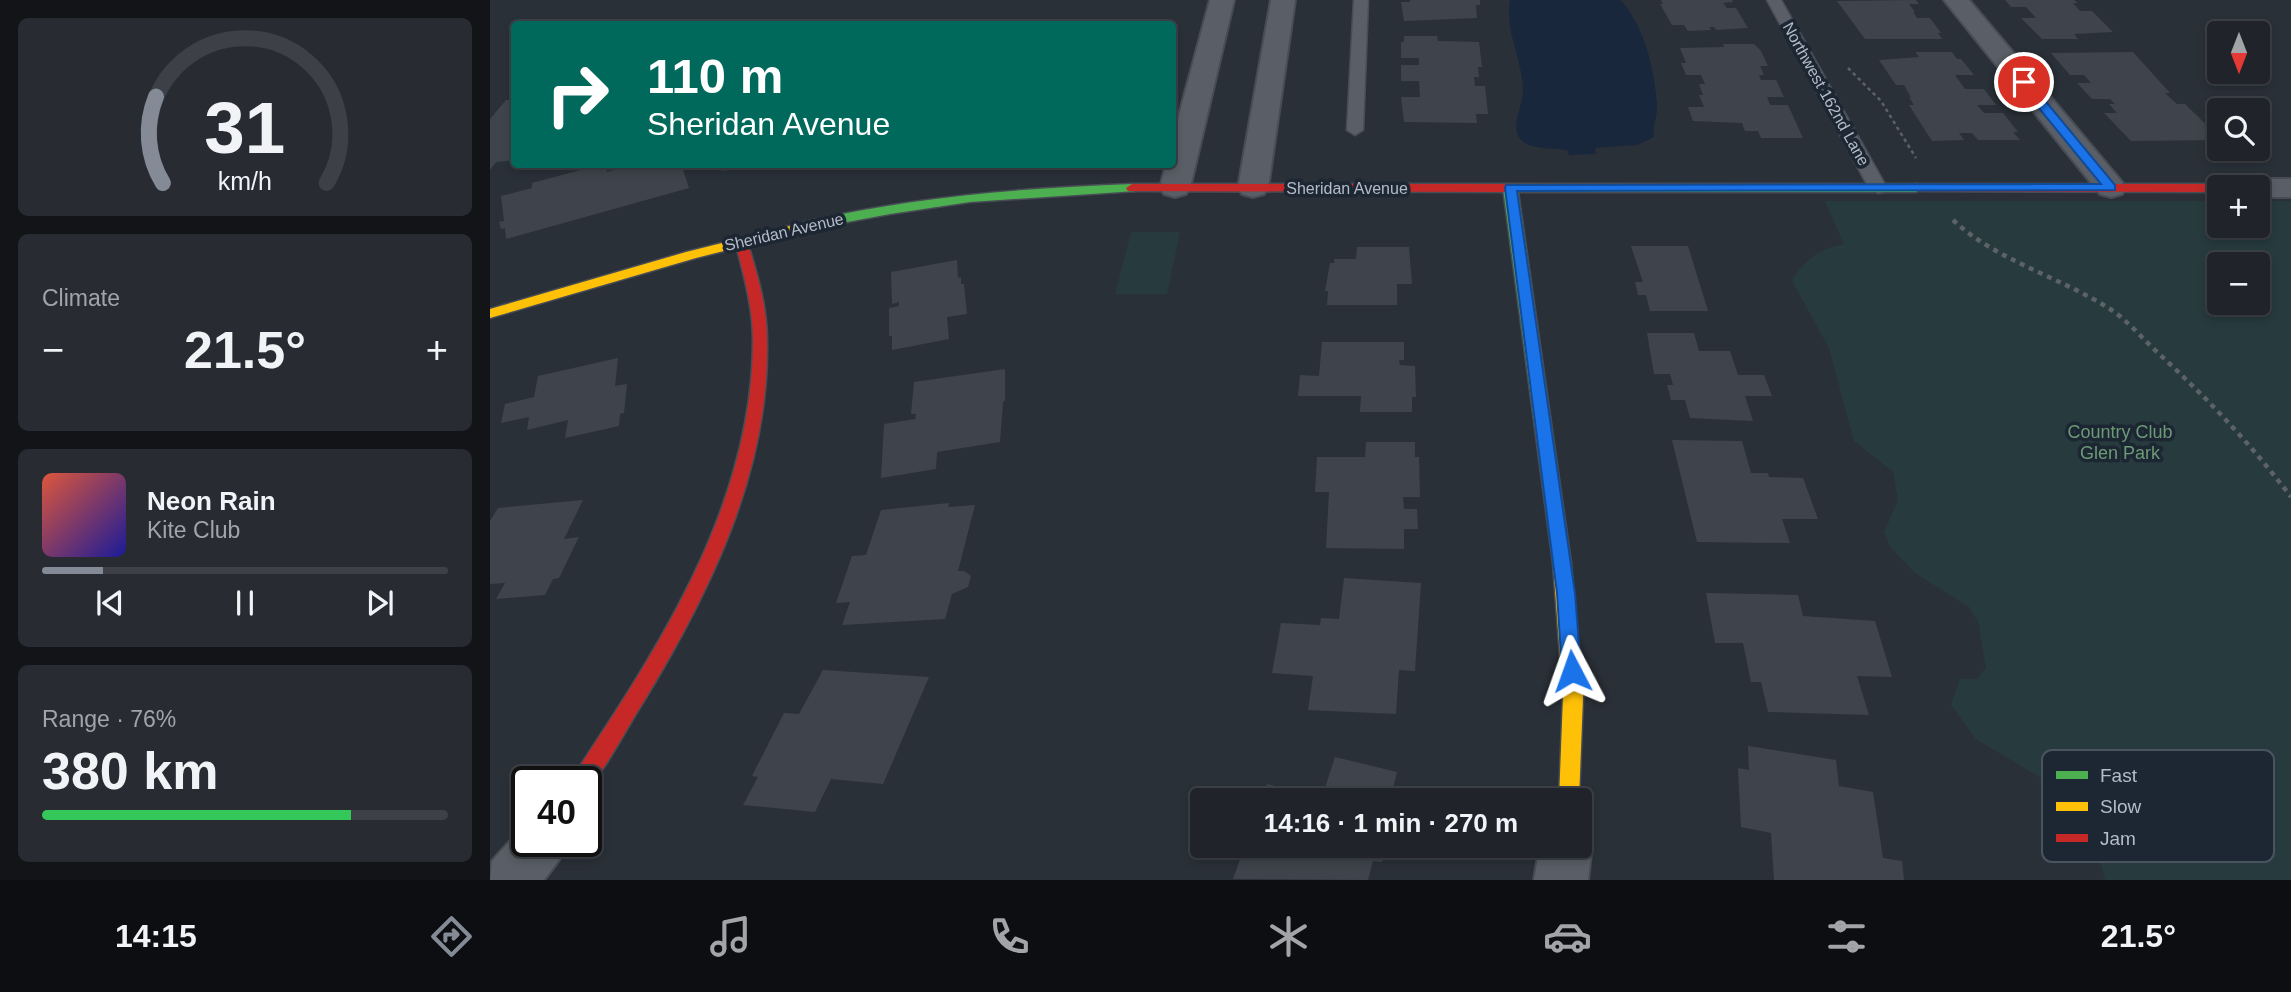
<!DOCTYPE html>
<meta charset="utf-8">
<style>
body{margin:0;font-family:Arial,sans-serif;background:#282c32;color:#f1f3f6;height:100vh;display:flex;flex-direction:column;font-size:26px;white-space:nowrap}
*{box-sizing:border-box;margin:0}
p{font-size:23px;color:#a2a4a8}
.icon{flex:none;width:38px;height:38px;fill:none;stroke:currentColor;stroke-width:2;stroke-linecap:round;stroke-linejoin:round}
.map{position:relative;flex:1;overflow:hidden}
.side{display:flex;flex-direction:column;gap:18px;padding:18px;background:#121417;width:490px}
.side>*{flex:none}
.hud{position:absolute;left:21px;top:21px;width:665px;height:147px;border-radius:7px;box-shadow:0 4px 10px #0003,0 0 0 2px #3d4147;background:#00695c;color:#fff;overflow:hidden}
.needle{width:46px;rotate:180deg}
.fabs{position:absolute;left:1717px;top:21px;display:grid;gap:14px}
.fabs a{display:grid;place-items:center;width:63px;height:63px;border-radius:7px;background:#20242a;box-shadow:0 4px 10px #0003,0 0 0 2px #3d4147;font-size:35px}
.speed{position:absolute;left:21px;top:766px;display:flex;gap:14px;font-size:35px;font-weight:700;text-align:center}
.speed>*{display:grid;place-content:center;width:91px;height:91px;border-radius:50%;background:#20242a;box-shadow:0 4px 10px #0003,0 0 0 2px #3d4147;line-height:1}
.speed .limit{border:4px solid #111;border-radius:10px;background:#fff;color:#111}
.pin{position:absolute;display:grid;place-items:center;width:60px;height:60px;color:#fff;margin:-30px;border:4px solid #fff;border-radius:50%;box-shadow:0 2px 7px #0007}
.me{position:absolute;width:77px;margin:-38px;rotate:356deg;stroke-linejoin:round;filter:drop-shadow(0 0 5px #0008)}
.turn{display:flex;align-items:center;gap:24px;height:147px;padding:0 21px;font-size:32px}
.turn .icon{width:91px;height:91px;stroke-width:2.5}
.turn b{display:block;font-size:49px;line-height:60px}
.big{font-size:52px;font-weight:800;line-height:1.1}
.side .tile{flex:1;display:flex;flex-direction:column;justify-content:center;gap:10px;min-width:0;padding:0 24px;border-radius:10px;background:#282c32}
.side .dial{align-items:center;gap:0}
.dial svg{height:182px;overflow:visible;fill:none;stroke:#3d4147;stroke-width:7;stroke-linecap:round;text-anchor:middle}
.dial text{fill:#f1f3f6;stroke:none}
.song{display:flex;align-items:center;gap:21px}
.cover{width:84px;height:84px;border-radius:10px;background:linear-gradient(135deg,hsl(10 70% 55%),hsl(240 70% 35%))}
.played{height:7px;border-radius:4px;background:linear-gradient(90deg,#848b96 15%,#3d4147 15%)}
.keys{display:flex;justify-content:space-around;direction:ltr}
.heat{display:flex;justify-content:space-between;align-items:center;font-size:38px;direction:ltr}
.charge{height:10px;border-radius:5px;background:linear-gradient(90deg,#34c759 76%,#3d4147 0)}
.trip{position:absolute;left:700px;top:788px;width:402px;height:70px;border-radius:7px;background:#20242a;box-shadow:0 4px 10px #0003,0 0 0 2px #3d4147;font-weight:800;line-height:70px;text-align:center}
.dock{display:flex;height:112px;justify-content:space-around;align-items:center;background:#0d0e11;color:#a2a4a8}
.dock .icon{width:49px;height:49px}
.dock .current{color:#848b96}
.dock b{font-size:32px;color:#f1f3f6}
main{display:flex;flex:1;min-height:0}
.map>svg:first-child{display:block}
.green{fill:#273a3e;fill-rule:evenodd}
.water{fill:#19273c}
.building{fill:#3f444c}
.lines{fill:none;stroke-linecap:round;stroke-linejoin:round}
.lane-casing{stroke:#484c55;stroke-width:3}
.street-casing{stroke:#484c55;stroke-width:4}
.fast-casing{stroke:#484c55;stroke-width:3}
.slow-casing{stroke:#484c55;stroke-width:3}
.jam-casing{stroke:#484c55;stroke-width:3}
.path-far1{stroke:#5c6268;stroke-width:2.5;stroke-dasharray:3.5 3.5;stroke-linecap:butt}
.path{stroke:#5c6268;stroke-width:4.5;stroke-dasharray:5 5;stroke-linecap:butt}
.lane{fill:#5a5e66;fill-rule:evenodd}
.street{fill:#5a5e66;fill-rule:evenodd}
.fast{fill:#4caf50;fill-rule:evenodd}
.slow{fill:#ffc107;fill-rule:evenodd}
.jam{fill:#c62828;fill-rule:evenodd}
.route{fill:#1a73e8;stroke:#114b97;stroke-width:2}
.labels{text-anchor:middle;dominant-baseline:central;stroke-width:7;stroke-linejoin:round;paint-order:stroke}
.far-street-label{font-size:16px;fill:#b4bcc9;stroke:#1d2633}
.park-label{font-size:18px;fill:#6b9a76;stroke:#1d2633}
.key{fill:#1d2633;stroke:#4a5360;stroke-width:2}
.key-label{font-size:19px;fill:#b4bcc9}
</style>
<main>
<section class="side">
<div class="tile dial"><svg viewBox="0 0 100 80">
<path d="M14 69A42 42 0 1 1 86 69"/>
<path d="M14 69A42 42 0 0 1 11 31" stroke="#848b96"/>
<text x="50" y="56" font-size="32" font-weight="700">31</text>
<text x="50" y="72" font-size="11">km/h</text>
</svg></div>
<div class="tile"><p>Climate</p>
<div class="heat"><a>−</a><b class="big">21.5°</b><a>+</a></div>
</div>
<div class="tile">
<div class="song"><i class="cover"></i><div><b>Neon Rain</b><p>Kite Club</p></div></div>
<div class="played"></div>
<div class="keys"><svg class="icon" aria-label="previous" viewBox="0 0 24 24"><path d="M18 5L8 12l10 7zM5 5v14"/></svg><svg class="icon" aria-label="pause" viewBox="0 0 24 24"><path d="M8 5v14M16 5v14"/></svg><svg class="icon" aria-label="next" viewBox="0 0 24 24"><path d="M6 5l10 7-10 7zM19 5v14"/></svg></div>
</div>
<div class="tile"><p>Range · 76%</p><b class="big">380 km</b><div class="charge"></div></div>
</section>
<div class="map">
<svg width="1801" height="880" viewBox="0 0 1801 880">
<rect width="100%" height="100%" fill="#2a3038"/>
<!-- green -->
<path class="green" d="M1335,201H1729V226H1768V201H1801V880H1615L1606,844L1587,806L1571,790L1486,739L1461,705L1470,679H1487L1496,668L1488,621L1479,607L1425,573L1400,547L1394,532L1408,500L1403,472L1364,441L1339,348L1302,281C1314,259 1330,249 1354,244ZM1729,264H1768V303H1729Z
M641,232H690L677,294H625Z"/>
<!-- water -->
<path class="water" d="M1020,0H1131C1155,28 1164,68 1167,104C1168,116 1162,127 1164,137L1147,145L1105,148L1106,154L1079,155L1077,150C1064,148 1039,150 1030,139C1020,126 1033,106 1033,91C1033,61 1014,30 1020,0Z"/>
<!-- building -->
<path class="building" d="M920,0H990V5H986L987,18L914,21L911,2H920Z
M1171,0H1242L1243,2L1233,3L1237,8H1246L1258,28L1226,30L1224,27H1219L1221,30L1198,31L1194,25H1182L1170,4H1173Z
M1426,0L1429,4H1419L1425,12H1423L1427,18H1440L1451,33H1448L1452,39H1375L1347,1Z
M1515,0H1584L1588,3H1583L1590,11H1602L1623,32L1584,34L1588,39H1552L1531,18H1546L1536,7H1521Z
M914,36H947L948,41L989,42L992,67H988L989,77H984L985,86H995L998,114H986L987,123L914,122L911,97H930L929,81H911V65H929V58H911V42H914Z
M1233,44H1264L1271,51L1278,66H1270L1274,75H1269L1271,80H1286L1294,97H1277L1280,105H1298L1313,138H1271L1268,131H1255L1252,123L1203,121L1198,107H1214L1209,95H1213L1209,84H1215L1211,75H1196L1191,63H1196L1190,48L1234,47Z
M1425,52H1462L1467,59H1471L1484,75H1465L1475,89H1494L1506,105H1487L1494,113H1513L1528,132H1523L1530,140H1488L1482,133H1469L1474,140L1442,141L1419,105H1424L1419,97H1421L1414,85H1406L1389,60L1429,57Z
M1643,52L1680,93H1675L1687,104H1695L1729,137V140L1641,141L1614,113H1627L1619,104H1625L1620,99H1602L1587,83H1601L1594,75H1580L1561,53Z
M16,100H24V160L6,162L0,170V119Z
M113,164H116L117,172L127,169L126,164H191L199,188L16,239L15,228L11,229L9,222L14,221L11,196L42,188V183Z
M233,164H280V166L231,171Z
M1141,246H1198L1218,311H1160L1156,295H1148L1145,282H1153Z
M867,247H919L922,284H907V305H837L838,291H835L840,263H844V259H866Z
M467,260L468,278L471,277V284H474L477,314L457,317L459,339L402,350V336H399V308L409,306V302L402,304L401,272Z
M1157,333H1204L1209,351H1240L1248,375H1274L1282,396H1255L1263,421L1200,418L1195,400H1181L1177,385H1183L1180,374H1164Z
M832,342H914V360H909L910,365L925,366L926,397H922V412H870L871,396H808L810,375L829,376Z
M128,358L125,386L137,384L134,413L130,414L129,426L75,438L78,420L37,430L39,417L11,423L15,404L44,397L48,376Z
M515,369V400L511,404L513,403L510,442L447,452L446,469L391,478L394,424L425,419L426,414H421L424,382Z
M1182,440L1252,441L1261,473H1278L1279,477L1313,478L1328,519H1292L1300,543L1207,542Z
M876,442H925V457H929L930,497H913L914,509H927L928,529H914V549L836,548L839,492H825L827,457H875Z
M93,500L74,539L89,537L69,578L63,579L55,595L6,599L15,583L0,584V521L8,508Z
M459,503L458,507L485,505L468,571H474L481,576L478,587L462,594L455,619L352,625L360,602L346,603L362,556L376,555L391,510Z
M854,578L931,583L925,671L909,670L906,714L818,710L823,676L782,673L791,623L830,625L831,618L849,619Z
M1216,593L1308,595L1313,616L1385,621L1402,677L1367,676L1379,715L1278,712L1271,682H1261L1253,643H1225Z
M333,670L439,677L393,784L341,779L325,812L253,805L268,777L262,776L294,713L309,714Z
M1258,746L1346,760L1349,786L1383,792L1393,858L1412,861L1414,880H1284L1281,833L1251,827L1248,768L1259,770Z
M845,757L907,772L900,800H771L777,784L832,797Z
M755,845H896L892,862L883,861L878,880L743,879Z"/>
<g class="lines">
<defs>
<path id="lane" d="M864,0H878L873,130L865,135L857,130Z
M1277,0H1291L1397,188L1394,192L1388,193L1379,188Z"/>
<path id="street" d="M720,0H744L700,188L696,194L685,197L674,194L670,188L676,164H682V141Z
M781,0H805L778,188L774,194L763,197L752,194L748,188Z
M1454,0H1479L1632,182L1636,188L1632,194L1621,197L1610,194Z
M1768,179H1801V197H1768V187H1754L1757,182Z
M37,822V842H77L69,860L54,880H0L2,861Z
M1090,825L1094,827L1102,845L1098,880H1044L1050,845H1090Z"/>
<path id="fast" d="M642,184L648,188L646,191L480,202L400,214L320,229L314,225L315,222C422,197 533,188 642,184Z
M1019,184H1426L1432,188L1426,192H1028L1081,563L1078,568L1072,570L1066,568L1063,563L1013,188Z"/>
<path id="slow" d="M320,221L326,225L325,228L206,258L0,318V309L196,252Z
M1072,556L1078,558L1081,563L1093,697L1089,800H1069L1073,697L1063,563L1066,558Z"/>
<path id="jam" d="M642,184H1019L1025,188L1019,192L638,191L636,188Z
M1426,184H1729L1735,187H1729V192L1422,191V185Z
M251,237L257,241C267,273 277,306 277,340C280,470 220,592 154,701C139,724 114,773 96,790V782H81L84,775C171,644 263,503 263,340C263,306 253,273 245,241Z"/>
</defs>
<!-- lane casing -->
<use href="#lane" class="lane-casing"/>
<!-- street casing -->
<use href="#street" class="street-casing"/>
<!-- fast casing -->
<use href="#fast" class="fast-casing"/>
<!-- slow casing -->
<use href="#slow" class="slow-casing"/>
<!-- jam casing -->
<use href="#jam" class="jam-casing"/>
<!-- path-far1 -->
<path class="path-far1" d="M1358,68L1391,101L1426,158"/>
<!-- path -->
<path class="path" d="M1463,220C1505,260 1570,277 1620,309C1637,320 1652,338 1667,352C1716,397 1761,444 1801,497"/>
<!-- lane -->
<use href="#lane" class="lane"/>
<!-- street -->
<use href="#street" class="street"/>
<!-- fast -->
<use href="#fast" class="fast"/>
<!-- slow -->
<use href="#slow" class="slow"/>
<!-- jam -->
<use href="#jam" class="jam"/>
</g>
<!-- route -->
<path class="route" d="M1534,79L1538,80L1625,185V190L1027,191L1085,593L1091,671L1088,677L1082,679L1075,677L1072,671L1067,593L1015,188L1016,185L1611,184L1530,85L1528,82Z"/>
<g class="labels">
<!-- far-street labels -->
<g class="far-street-label">
<text transform="translate(1336 94) rotate(61)">Northwest 162nd Lane</text>
<text x="857" y="188">Sheridan Avenue</text>
<text transform="translate(294 232) rotate(-13)">Sheridan Avenue</text>
</g>
<!-- park labels -->
<g class="park-label">
<text x="1630" y="432">Country Club<tspan x="1630" dy="21">Glen Park</tspan></text>
</g>
</g>
<!-- legend -->
<rect x="1552" y="750" width="232" height="112" rx="10" class="key"/>
<rect x="1566" y="771" width="32" height="8" fill="#4caf50"/>
<rect x="1566" y="802" width="32" height="9" fill="#ffc107"/>
<rect x="1566" y="834" width="32" height="8" fill="#c62828"/>
<g class="key-label">
<text x="1610" y="782">Fast</text>
<text x="1610" y="813">Slow</text>
<text x="1610" y="845">Jam</text>
</g>
</svg>
<div class="fabs">
<a><svg class="needle" viewBox="-14 -14 28 28"><path d="M0-13l5 13h-10z" fill="#e53935"/><path d="M0 13l5-13h-10z" fill="#a2a4a8"/></svg></a>
<a><svg class="icon" aria-label="search" viewBox="0 0 24 24"><circle cx="10" cy="10" r="6"/><path d="M15 15l6 6"/></svg></a>
<a>+</a>
<a>−</a>
</div>
<div class="speed"><div class="limit">40</div></div>
<div class="pin" style="left:1534px;top:82px;background:#d93025"><svg class="icon" aria-label="arrive" viewBox="0 0 24 24"><path d="M6 21V4h12l-3 4 3 4H6"/></svg></div>
<svg class="me" style="left:1082px;top:671px" viewBox="-20 -20 40 40"><path d="M0-17L14 15 0 8-14 15z" fill="#1a73e8" stroke="#fff" stroke-width="4"/></svg>
<div class="trip">14:16 · 1 min · 270 m</div>
<div class="hud">
<div class="turn"><svg class="icon" aria-label="right" viewBox="0 0 24 24"><path d="M7 20v-9h11M14 6l5 5-5 5"/></svg><div><b>110 m</b>Sheridan Avenue</div></div>
</div>
</div>
</main>
<nav class="dock">
<b>14:15</b>
<svg class="icon current" aria-label="directions" viewBox="0 0 24 24"><path d="M12 3l9 9-9 9-9-9zM9 14v-3h6M13 9l2 2-2 2"/></svg>
<svg class="icon" aria-label="music" viewBox="0 0 24 24"><path d="M9 18V5l10-2v13"/><circle cx="6" cy="18" r="3"/><circle cx="16" cy="16" r="3"/></svg>
<svg class="icon" aria-label="phone" viewBox="0 0 24 24"><path d="M5 4h4l2 5-3 2q2 4 5 5l2-3 5 2v4C11 20 4 13 5 4z"/></svg>
<svg class="icon" aria-label="climate" viewBox="0 0 24 24"><path d="M12 3v18M4 7l16 10M4 17L20 7"/></svg>
<svg class="icon" aria-label="car" viewBox="0 0 24 24"><path d="M5 17H2v-5l4-1 3-4h7l3 4 3 1v5h-3M9 17h6M6 11h13"/><circle cx="7" cy="17" r="2"/><circle cx="17" cy="17" r="2"/></svg>
<svg class="icon" aria-label="filters" viewBox="0 0 24 24"><path d="M4 7h16M4 17h16"/><circle cx="9" cy="7" r="2"/><circle cx="15" cy="17" r="2"/></svg>
<b>21.5°</b>
</nav>
